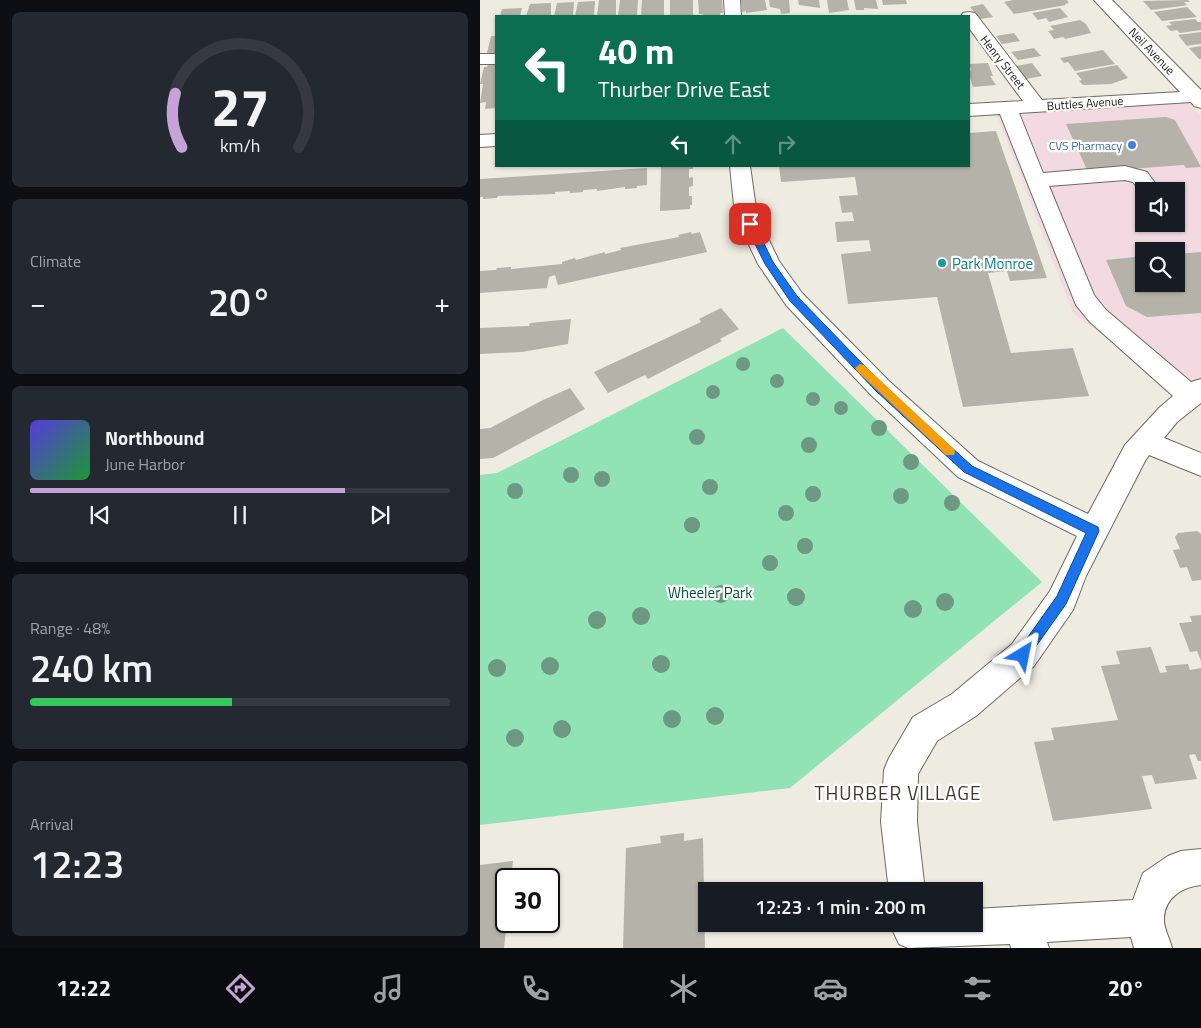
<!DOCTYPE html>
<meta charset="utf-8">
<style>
body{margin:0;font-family:"Titillium Web",sans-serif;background:#242831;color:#f1f3f6;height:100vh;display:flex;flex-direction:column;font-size:19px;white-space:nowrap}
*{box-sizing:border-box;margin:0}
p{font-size:16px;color:#9ea1a6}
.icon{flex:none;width:28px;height:28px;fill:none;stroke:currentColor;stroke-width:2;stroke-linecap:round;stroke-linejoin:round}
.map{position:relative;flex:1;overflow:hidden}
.panel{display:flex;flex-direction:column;gap:12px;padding:12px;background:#0d0f14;width:480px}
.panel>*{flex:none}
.banner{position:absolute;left:15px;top:15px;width:475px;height:152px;border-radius:0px;box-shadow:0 1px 4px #0004;background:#0b6e4f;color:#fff;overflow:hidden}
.tools{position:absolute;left:655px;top:182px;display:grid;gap:10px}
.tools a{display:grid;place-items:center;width:50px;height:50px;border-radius:0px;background:#171b24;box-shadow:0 1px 4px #0004;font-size:25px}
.speed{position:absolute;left:15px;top:868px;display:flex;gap:10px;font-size:25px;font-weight:700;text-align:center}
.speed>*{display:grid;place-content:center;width:65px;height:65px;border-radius:50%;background:#171b24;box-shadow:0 1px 4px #0004;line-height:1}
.speed .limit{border:2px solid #111;border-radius:8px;background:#fff;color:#111}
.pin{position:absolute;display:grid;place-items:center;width:42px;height:42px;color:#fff;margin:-21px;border-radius:10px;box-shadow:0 2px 8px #0006}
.me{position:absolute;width:55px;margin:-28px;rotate:35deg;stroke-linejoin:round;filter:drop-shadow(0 0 4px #0008)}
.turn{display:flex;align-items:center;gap:18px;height:105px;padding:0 20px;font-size:22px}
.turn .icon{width:65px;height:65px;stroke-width:2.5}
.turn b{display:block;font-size:35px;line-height:42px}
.lanes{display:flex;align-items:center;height:48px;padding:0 20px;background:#0003;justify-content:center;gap:25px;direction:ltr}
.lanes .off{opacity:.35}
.big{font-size:38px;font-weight:600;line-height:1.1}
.panel .widget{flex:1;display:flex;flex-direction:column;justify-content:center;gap:8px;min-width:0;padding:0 18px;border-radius:8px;background:#242831}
.panel .dial{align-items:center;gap:0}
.dial svg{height:130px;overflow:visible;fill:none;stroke:#363941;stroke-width:7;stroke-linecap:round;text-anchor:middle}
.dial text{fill:#f1f3f6;stroke:none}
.song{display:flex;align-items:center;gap:15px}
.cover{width:60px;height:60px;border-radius:8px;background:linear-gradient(135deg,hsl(250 70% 55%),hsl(130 70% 35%))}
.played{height:5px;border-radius:2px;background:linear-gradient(90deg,#c6a3d7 75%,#363941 75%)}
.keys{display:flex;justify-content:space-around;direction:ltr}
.heat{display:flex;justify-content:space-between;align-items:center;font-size:28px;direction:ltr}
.charge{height:8px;border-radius:4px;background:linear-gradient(90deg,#34c759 48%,#363941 0)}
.trip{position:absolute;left:218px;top:882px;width:285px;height:50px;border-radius:0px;background:#171b24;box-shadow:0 1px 4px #0004;font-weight:600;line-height:50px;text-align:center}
.tab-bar{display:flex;height:80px;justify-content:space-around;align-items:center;background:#090b0e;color:#9ea1a6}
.tab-bar .icon{width:35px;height:35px}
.tab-bar .current{color:#c6a3d7}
.tab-bar b{font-size:22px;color:#f1f3f6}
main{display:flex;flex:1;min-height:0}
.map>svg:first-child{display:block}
.commercial{fill:#f2d9e2;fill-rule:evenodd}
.green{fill:#91e3b6}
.building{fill:#b5b3a9}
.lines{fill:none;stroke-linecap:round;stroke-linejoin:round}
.minor-casing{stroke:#6e6b62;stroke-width:2}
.minor{fill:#fff;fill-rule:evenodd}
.tree{fill:#6d9982}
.route{fill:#1a73e8;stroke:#114b97}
.slow{fill:#f59e0b}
.shop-dot{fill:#3f7fe0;stroke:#fff;stroke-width:2}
.culture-dot{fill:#0f9aa8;stroke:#fff;stroke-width:2}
.labels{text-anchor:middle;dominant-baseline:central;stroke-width:4.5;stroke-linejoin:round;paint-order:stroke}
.far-street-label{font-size:12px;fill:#1d1c18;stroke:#fff}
.far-shop-label{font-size:12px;fill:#366cbe;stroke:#fff;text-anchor:end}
.culture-label{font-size:15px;fill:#0d838f;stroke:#fff;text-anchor:start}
.park-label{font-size:15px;fill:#045635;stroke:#fff}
.near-neighbourhood-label{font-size:19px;letter-spacing:1px;fill:#3c3a32;stroke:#fff}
</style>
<main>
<section class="panel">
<div class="widget dial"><svg viewBox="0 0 100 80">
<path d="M14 69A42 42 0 1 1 86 69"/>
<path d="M14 69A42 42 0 0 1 10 36" stroke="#c6a3d7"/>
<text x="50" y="56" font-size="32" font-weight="700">27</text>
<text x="50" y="72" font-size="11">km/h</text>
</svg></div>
<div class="widget"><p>Climate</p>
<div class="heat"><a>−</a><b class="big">20°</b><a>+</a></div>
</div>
<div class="widget">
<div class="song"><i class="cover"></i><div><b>Northbound</b><p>June Harbor</p></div></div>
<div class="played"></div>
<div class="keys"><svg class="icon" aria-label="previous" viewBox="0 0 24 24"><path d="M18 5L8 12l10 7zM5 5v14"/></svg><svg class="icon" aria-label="pause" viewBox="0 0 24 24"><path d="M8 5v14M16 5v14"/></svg><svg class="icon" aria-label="next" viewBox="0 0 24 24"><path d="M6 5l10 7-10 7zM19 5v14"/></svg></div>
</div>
<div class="widget"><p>Range · 48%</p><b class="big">240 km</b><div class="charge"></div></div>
<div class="widget"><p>Arrival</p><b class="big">12:23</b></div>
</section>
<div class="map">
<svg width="721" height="948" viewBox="0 0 721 948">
<rect width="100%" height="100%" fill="#eeebe1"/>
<!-- commercial -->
<path class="commercial" d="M708,102L721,115V380L702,394L593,313L516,113ZM664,191H696V224H664ZM664,251H696V284H664Z"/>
<!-- green -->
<path class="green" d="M303,328L562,582L310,788L0,825V475L17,473Z"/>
<!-- building -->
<path class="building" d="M119,0H136V16H117Z
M140,0H158L157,16H138Z
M162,0H184V16H161Z
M190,0H213V16H190Z
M218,0H242L243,13H240V15L224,16L223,14H219Z
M261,0H285L287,10L266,13V11L262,12Z
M289,0H309L310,13L301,14L300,9L290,7Z
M318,0H339L340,8L319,5Z
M347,0H367L369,10L349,13Z
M374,0H396L398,9L384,8V10H376Z
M402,0H426L427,4L403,5Z
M533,0H587L589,3L585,4L586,5L534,14L524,2Z
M708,0L710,2H704L707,5L702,6L671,10L663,1Z
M115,1L114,16H95L98,2Z
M94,2L93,16H74L77,3Z
M71,3V16H46L50,4Z
M503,4L513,17L500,19L490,7Z
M707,7L717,17L682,21L674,12Z
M42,8L40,16H20L22,9Z
M580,8L588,17L569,22L566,18L558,20L552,13Z
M715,19L718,22H721V30L700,33L697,30L691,31L686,26L692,25L689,22Z
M600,20L606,24L611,33L585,39L583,37L574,39L568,31L574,30L570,26Z
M721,32V44L712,45L707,46L698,35Z
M534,33L540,41L522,44L516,36Z
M11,36H16V53H7Z
M721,46V59H719L709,48Z
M554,48L561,56L538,60L531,52Z
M623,50L635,64L595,71L588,62L584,63L580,58Z
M9,61H16V108L5,109L6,102L0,103L3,84H0L4,67H7Z
M508,63L513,76H510L516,85L493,87L489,75V70H491L489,64Z
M552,63L562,76L546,79L536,66Z
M637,65L648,78L631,84L603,85L599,81L602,80L596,73Z
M686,117L695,120L721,167L706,168L704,165L608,172L586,124Z
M516,131L567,278L530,281L527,271L508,273L531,353L593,348L609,396L483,407L457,297L368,304L361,254L391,251L389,240L357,242L355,222L374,221L372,212L362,213L359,196L378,195L375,177L301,182L299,166H489V133Z
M181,166H213V169H209V178L213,177V186L209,187V196H212V205H210V209L180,211Z
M167,168V185L157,186V188L145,189V187L117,191V189L103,190V192L90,193V191L75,192V194L18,196L17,198L3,199V197H0V179Z
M211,232L212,234L220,232L227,252L78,285L75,275L69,277L67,288L0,293V271L16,270L17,268L31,267V269L82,264V262L95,258L96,260L125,252V254L141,250L140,248L199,237L198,235Z
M721,252V313L667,317L646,306L626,260L664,256V284H696V254Z
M241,308L259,329L240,339L242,341L187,369L168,379L165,375L128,393L114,372L221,322L219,319Z
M91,319L88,344L42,352L0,354V328L49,326L50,323Z
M90,388L105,409L13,458L0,459V429L10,428L63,400Z
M717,531L721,534V580L712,581L707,567L700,568L693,550L700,549L695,537L698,533Z
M721,615V661L717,651L710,652L699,623L712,622L710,616Z
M671,647L680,673L687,672L685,666L708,664L710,670L721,668V761H718L715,754L709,755L717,779L675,784L672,775L662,776L672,809L573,821L554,742L574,740L571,728L638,720L621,666L640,664L636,651Z
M204,833V841L223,838L225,948H143L146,848L181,843L180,836Z
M33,861L31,879H26L27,921L24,948H0V865Z"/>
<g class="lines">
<defs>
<path id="minor" d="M244,0H260L261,16H245Z
M614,0H632L721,90V108L714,106L711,102L539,113L563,173L645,166L667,172L681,191H664L663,196L653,182L645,180L569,186L614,295L626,310L711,382L721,379V403L697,422L684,438L721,453V476L669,455L665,461L606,576L593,610L554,666L496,716L457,741L438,774L437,822L445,891H409L401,822L404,770L409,758L433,717L472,694L532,644L570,591L597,536L478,477L391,395L306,305L278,264L255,215L250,166H270L277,215L299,261L322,293L409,381L498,461L608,514L645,445L679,408L693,396L610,322L596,305L520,114L489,116V104L543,101L489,28V16H481L483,13L489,12L495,13L562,100L700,92Z
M0,54H16V64H0Z
M16,134V146L0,147V135Z
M721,849V885C703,887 685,897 684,918C683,927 690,939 692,948H654L651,937L567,942L569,948H531L530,944L428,948L419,944L413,931L416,924H494V909L653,900L663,873L688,856L701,851Z"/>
</defs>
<!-- minor casing -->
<use href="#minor" class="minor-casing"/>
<!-- minor -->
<use href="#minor" class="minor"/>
</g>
<!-- trees -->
<g class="tree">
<circle cx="263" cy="364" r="7"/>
<circle cx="297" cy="381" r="7"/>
<circle cx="233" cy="392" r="7"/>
<circle cx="333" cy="399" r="7"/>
<circle cx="361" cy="408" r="7"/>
<circle cx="399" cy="428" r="8"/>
<circle cx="217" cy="437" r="8"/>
<circle cx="329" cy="445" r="8"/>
<circle cx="431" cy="462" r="8"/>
<circle cx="91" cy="475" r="8"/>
<circle cx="122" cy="479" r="8"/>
<circle cx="230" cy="487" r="8"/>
<circle cx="35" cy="491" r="8"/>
<circle cx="333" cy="494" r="8"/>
<circle cx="421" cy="496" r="8"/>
<circle cx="472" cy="503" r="8"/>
<circle cx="306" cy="513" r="8"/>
<circle cx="212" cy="525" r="8"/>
<circle cx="325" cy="546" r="8"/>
<circle cx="290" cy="563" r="8"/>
<circle cx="241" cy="594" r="9"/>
<circle cx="316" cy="597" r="9"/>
<circle cx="465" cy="602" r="9"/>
<circle cx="433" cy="609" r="9"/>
<circle cx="161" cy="616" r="9"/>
<circle cx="117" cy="620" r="9"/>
<circle cx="181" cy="664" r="9"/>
<circle cx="70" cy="666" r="9"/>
<circle cx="17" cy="668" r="9"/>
<circle cx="235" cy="716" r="9"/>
<circle cx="192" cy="719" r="9"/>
<circle cx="82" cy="729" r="9"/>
<circle cx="35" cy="738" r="9"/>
</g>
<!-- route -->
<path class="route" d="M270,220L273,221L293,262L317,296L403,385L492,466L618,527L619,531L586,604L547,659L543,661L538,659L536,655L538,651L577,596L606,533L484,472L396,391L310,301L285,264L265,224Z"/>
<!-- slow -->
<path class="slow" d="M380,364L384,365L474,449L475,452L474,455H466L377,371L375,368Z"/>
<!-- markers -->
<circle class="shop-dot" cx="652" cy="145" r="5"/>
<circle class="culture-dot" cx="462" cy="263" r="5"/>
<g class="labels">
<!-- far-street labels -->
<g class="far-street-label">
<text transform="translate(672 51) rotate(46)">Neil Avenue</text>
<text transform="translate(523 62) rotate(52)">Henry Street</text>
<text transform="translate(605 103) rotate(-4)">Buttles Avenue</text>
</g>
<!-- far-shop labels -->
<g class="far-shop-label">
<text x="642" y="145">CVS Pharmacy</text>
</g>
<!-- culture labels -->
<g class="culture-label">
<text x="472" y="263">Park Monroe</text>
</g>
<!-- park labels -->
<g class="park-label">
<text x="230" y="592">Wheeler Park</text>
</g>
<!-- near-neighbourhood labels -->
<g class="near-neighbourhood-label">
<text x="418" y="792">THURBER VILLAGE</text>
</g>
</g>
</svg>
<div class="tools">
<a><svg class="icon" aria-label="sound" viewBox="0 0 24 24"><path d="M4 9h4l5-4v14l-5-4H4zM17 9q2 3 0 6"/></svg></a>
<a><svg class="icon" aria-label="search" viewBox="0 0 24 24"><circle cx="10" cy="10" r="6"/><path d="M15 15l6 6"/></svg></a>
</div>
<div class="speed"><div class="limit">30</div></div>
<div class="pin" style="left:270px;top:224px;background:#d93025"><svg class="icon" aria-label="arrive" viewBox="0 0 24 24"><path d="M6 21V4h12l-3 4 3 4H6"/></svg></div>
<svg class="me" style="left:543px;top:655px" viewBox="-20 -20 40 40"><path d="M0-17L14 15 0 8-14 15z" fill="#1a73e8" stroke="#fff" stroke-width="4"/></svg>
<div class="trip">12:23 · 1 min · 200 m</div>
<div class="banner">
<div class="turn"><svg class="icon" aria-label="left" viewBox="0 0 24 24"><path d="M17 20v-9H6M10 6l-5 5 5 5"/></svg><div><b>40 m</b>Thurber Drive East</div></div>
<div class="lanes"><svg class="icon" aria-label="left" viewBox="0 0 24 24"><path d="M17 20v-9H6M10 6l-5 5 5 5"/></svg><svg class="icon off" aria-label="ahead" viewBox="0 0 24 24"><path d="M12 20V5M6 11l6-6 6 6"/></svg><svg class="icon off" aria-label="right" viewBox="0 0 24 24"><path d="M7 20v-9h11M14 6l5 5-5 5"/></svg></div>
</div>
</div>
</main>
<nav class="tab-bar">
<b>12:22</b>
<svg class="icon current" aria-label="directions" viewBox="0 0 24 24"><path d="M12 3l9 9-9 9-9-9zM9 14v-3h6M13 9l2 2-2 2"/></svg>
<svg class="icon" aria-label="music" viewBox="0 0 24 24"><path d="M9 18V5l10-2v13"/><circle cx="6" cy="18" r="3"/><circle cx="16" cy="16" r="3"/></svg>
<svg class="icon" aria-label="phone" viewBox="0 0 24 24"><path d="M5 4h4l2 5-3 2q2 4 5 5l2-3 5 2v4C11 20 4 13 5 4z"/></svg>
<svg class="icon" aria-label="climate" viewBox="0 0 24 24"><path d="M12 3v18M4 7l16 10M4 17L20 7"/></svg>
<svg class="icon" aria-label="car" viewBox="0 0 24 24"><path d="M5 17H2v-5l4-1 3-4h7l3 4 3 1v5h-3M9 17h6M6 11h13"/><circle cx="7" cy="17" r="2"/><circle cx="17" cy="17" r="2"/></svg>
<svg class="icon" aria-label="filters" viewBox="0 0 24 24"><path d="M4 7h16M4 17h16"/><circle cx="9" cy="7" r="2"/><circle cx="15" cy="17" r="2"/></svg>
<b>20°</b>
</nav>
